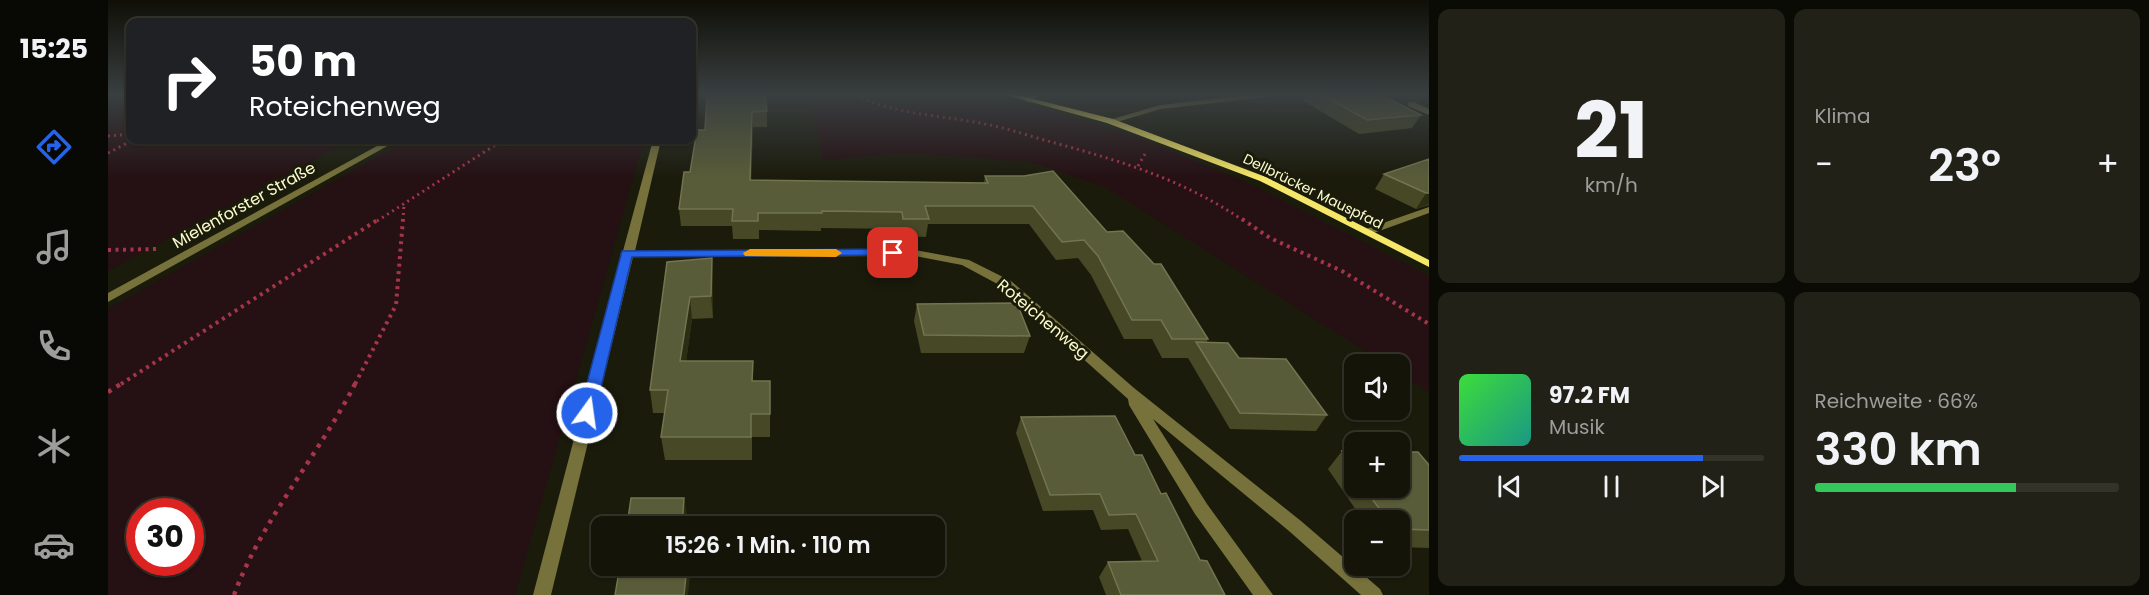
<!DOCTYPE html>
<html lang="de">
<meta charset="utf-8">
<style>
body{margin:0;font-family:Poppins,sans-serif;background:#212117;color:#f1f3f6;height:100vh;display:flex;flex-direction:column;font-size:22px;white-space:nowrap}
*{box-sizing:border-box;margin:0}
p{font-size:20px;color:#9d9e9c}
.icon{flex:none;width:33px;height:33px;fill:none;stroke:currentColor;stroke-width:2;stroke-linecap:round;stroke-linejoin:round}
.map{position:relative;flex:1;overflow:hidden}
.details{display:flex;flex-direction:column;gap:9px;padding:9px;background:#0b0b05;width:720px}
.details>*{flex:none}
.hud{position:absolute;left:18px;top:18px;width:570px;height:126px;border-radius:12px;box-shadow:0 2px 4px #0004,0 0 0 2px #33332a;background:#202124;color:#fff;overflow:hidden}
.tools{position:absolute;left:1236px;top:354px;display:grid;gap:12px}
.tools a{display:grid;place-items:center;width:66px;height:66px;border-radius:12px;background:#141409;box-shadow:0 2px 4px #0004,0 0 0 2px #33332a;font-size:30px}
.speed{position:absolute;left:18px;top:498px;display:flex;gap:12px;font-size:30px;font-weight:700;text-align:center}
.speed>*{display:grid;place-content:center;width:78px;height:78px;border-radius:50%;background:#141409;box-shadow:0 2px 4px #0004,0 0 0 2px #33332a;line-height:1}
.speed .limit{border:9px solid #d22;background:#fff;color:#111}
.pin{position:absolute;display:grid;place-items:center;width:51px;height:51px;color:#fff;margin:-26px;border-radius:12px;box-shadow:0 3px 9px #0006}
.me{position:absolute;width:66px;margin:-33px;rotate:14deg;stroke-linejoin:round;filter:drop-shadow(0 0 4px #0008)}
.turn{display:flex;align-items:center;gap:21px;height:126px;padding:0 24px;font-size:27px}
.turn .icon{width:78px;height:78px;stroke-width:2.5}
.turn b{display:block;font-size:42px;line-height:51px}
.big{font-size:45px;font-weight:600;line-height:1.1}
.details .card{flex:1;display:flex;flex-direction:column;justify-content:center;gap:9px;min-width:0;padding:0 21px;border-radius:12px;background:#212117}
.details .dial{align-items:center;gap:0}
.dial b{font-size:78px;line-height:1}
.song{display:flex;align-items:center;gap:18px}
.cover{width:72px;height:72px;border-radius:9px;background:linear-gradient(135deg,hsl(120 70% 55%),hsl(170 70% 35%))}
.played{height:6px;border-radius:3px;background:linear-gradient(90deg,#2563eb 80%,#33332a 80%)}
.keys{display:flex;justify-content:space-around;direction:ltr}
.heat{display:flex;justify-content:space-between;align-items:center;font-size:33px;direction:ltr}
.charge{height:9px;border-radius:4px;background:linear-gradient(90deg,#34c759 66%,#33332a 0)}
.details .tiles{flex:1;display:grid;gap:9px;grid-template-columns:repeat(2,1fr)}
.trip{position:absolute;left:483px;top:516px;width:354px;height:60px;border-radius:12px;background:#141409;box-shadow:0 2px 4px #0004,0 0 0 2px #33332a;font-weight:600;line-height:60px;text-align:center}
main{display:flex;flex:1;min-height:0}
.tabs{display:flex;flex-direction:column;width:108px;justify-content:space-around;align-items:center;background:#080804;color:#9d9e9c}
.tabs .icon{width:42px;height:42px}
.tabs .selected{color:#2563eb}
.tabs b{font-size:27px;color:#f1f3f6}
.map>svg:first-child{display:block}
.green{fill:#251013;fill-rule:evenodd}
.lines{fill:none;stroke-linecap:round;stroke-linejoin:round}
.path-far2{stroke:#a53549;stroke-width:3;stroke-dasharray:2 4;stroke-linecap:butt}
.path-far1{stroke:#a53549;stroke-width:4;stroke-dasharray:3 4.5;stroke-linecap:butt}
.path{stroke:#a53549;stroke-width:4.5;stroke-dasharray:4 6;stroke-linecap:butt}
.service{fill:#77723b;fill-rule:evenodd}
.minor{fill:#77723b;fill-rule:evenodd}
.tertiary{fill:#77723b;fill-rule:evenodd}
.secondary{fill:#f5e768;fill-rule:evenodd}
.wall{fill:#464826}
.shaded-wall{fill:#2c2e14}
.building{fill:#595c38;stroke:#72754f;stroke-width:1.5}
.route{fill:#2563eb;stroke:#184099;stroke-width:1.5}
.slow{fill:#f59e0b}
.labels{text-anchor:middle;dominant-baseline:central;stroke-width:6;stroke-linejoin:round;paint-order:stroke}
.far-street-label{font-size:14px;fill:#fbfbcb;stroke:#1b1b0c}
.street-label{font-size:16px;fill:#fbfbcb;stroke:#1b1b0c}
</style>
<main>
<nav class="tabs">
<b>15:25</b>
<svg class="icon selected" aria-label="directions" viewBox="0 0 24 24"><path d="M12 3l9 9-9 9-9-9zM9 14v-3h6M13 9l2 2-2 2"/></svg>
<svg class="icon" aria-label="music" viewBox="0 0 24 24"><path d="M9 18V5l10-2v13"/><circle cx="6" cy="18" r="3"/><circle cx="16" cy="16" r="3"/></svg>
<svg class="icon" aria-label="phone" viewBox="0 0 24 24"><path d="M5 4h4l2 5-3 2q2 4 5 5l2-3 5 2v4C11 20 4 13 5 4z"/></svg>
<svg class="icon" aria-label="climate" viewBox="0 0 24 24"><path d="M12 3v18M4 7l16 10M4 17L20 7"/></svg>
<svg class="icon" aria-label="car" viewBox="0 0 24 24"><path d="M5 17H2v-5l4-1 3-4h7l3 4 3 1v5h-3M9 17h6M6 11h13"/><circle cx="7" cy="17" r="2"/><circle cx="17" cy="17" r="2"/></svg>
</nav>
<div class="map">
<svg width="1321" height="595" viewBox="0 0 1321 595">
<rect width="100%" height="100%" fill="#1b1b0c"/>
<!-- green -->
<path class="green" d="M0,95H22V140H243L0,271Z
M701,95H875L975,120L1031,138L1138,182L1321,276V392L1292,373V364H1278L997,187L923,162L800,153L715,160Z
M299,140H536L407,595H0V309ZM32,512H82V562H32Z"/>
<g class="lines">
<!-- path-far2 -->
<path class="path-far2" d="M748,95C787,115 834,115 877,124C900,128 924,137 947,143C1016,162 1076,180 1136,221
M0,136L22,134
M0,153L25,140
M1030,166L1037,154
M269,221L395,140
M295,221L296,204"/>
<!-- path-far1 -->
<path class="path-far1" d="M1134,219L1162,238L1234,271L1321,324
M0,250L48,249
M13,384L271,219
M247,384L288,305L295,219"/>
<!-- path -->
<path class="path" d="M0,392L16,382
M126,595C154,519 211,455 248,382"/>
<!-- service -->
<path class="service" d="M922,95H930L924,102H918L917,100Z
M1141,95H1163L1159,97L1053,109L1002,124L998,121L1052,105Z
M1321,207V213L1263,234L1259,235L1254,232L1255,230Z"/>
<!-- minor -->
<path class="minor" d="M1300,102H1306L1321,109V115L1300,106Z
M545,140H553L527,251L807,250L861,260L903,281L1026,388L1193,521L1272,589L1275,595H1253L1181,531L1045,419L1099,504L1165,595H1145L1087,514L1021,405L1020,399L895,287L854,265L807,256L525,257L443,595H425L514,256L512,254L515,251Z"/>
<!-- tertiary -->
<path class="tertiary" d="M280,140H290L0,302V293Z"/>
<!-- secondary -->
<path class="secondary" d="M898,95H910L1005,119L1158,177L1321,260V267L1152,181L999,123Z"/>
</g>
<!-- wall -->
<path class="wall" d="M599,95L659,111V127H645L643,180L876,183L877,176L999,232L1100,339L1098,343L1131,358L1219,415L1208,431L1122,429L1080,358H1054L1044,339H1016L983,275L970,258L948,260L921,224H820L818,237L793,236L791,229L713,228V231L651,230V239H625L624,226H573L571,209L582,172L597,130Z
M1197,95H1274L1313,115L1304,128L1251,134L1194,100Z
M1321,159V205L1308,209L1267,189L1276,174Z
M559,262L605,280V318L584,319L578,361H645V381H662V437H644V460H557L553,437L557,413H545L542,390Z
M809,304L922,336L916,353H813L806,321Z
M913,417L1027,455L1053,494L1092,560L1117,595H998L991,577L1000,562L1034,561L1020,529L993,530L985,510L935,511L908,433Z
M1234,451H1246V488H1292L1321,465V548L1292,547V520H1251L1245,512L1248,510L1220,469Z"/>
<!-- shaded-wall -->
<path class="shaded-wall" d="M644,112L645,127L643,197L642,180Z
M1318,193H1321V204L1308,209Z
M604,258L605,280V318L603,296Z
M582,297L584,319L575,384L572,361Z
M576,498L579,516L578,526H574Z
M579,566H580L582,576L580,595H576Z"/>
<!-- building -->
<path class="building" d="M599,95H657L659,111L644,112L642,180L880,183L877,176H916L945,171L999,232L1015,231L1046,264H1053L1100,339H1064L1053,320H1024L990,256L976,240L954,242L925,206H817L821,219H795L794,212L714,211V213H650V221H624L625,209H571L576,172H582L589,130H597Z
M1214,95H1274L1313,115L1259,120Z
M1321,159V193H1318L1276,174Z
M604,258L603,296L582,297L572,361H645L644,381H662V414H643V437H553L560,390H542L559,262Z
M909,303L922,336L816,335L809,304Z
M1088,342L1120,343L1131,358L1178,359L1219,415L1132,413Z
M1007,416L1027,455H1034L1053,494L1058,493L1092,560L1099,561L1117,595H1013L1000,562L1050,561L1028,514L1001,515L992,494L942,495L913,417Z
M1234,451H1246V468Z
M1292,452H1310L1321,465V530L1292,529V520H1280L1261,495H1266L1260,488H1292Z
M523,498H576L574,526H519Z
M512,566H579L576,595H507Z"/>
<!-- sky -->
<linearGradient id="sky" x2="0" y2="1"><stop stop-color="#0f0f07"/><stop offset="0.53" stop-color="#393f40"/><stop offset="1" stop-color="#393f40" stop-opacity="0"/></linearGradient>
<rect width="1321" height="178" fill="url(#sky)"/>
<!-- route -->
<path class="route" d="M785,249L789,250V255L524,257L487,413L479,419L471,413L514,251Z"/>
<!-- slow -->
<path class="slow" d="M642,249H728L734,253L728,257L637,256L635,253Z"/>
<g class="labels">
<!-- far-street labels -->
<g class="far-street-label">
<text transform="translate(1205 191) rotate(26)">Dellbrücker Mauspfad</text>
</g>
<!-- street labels -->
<g class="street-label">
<text transform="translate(136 205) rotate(-29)">Mielenforster Straße</text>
<text transform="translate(935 319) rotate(40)">Roteichenweg</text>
</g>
</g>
</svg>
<div class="tools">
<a><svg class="icon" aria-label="sound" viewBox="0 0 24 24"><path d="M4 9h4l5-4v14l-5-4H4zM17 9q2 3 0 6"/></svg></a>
<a>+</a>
<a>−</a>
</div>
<div class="speed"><div class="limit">30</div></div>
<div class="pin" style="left:785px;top:253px;background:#d93025"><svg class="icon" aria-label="arrive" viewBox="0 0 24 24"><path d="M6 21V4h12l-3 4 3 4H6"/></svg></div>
<svg class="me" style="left:479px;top:413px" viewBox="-20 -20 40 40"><circle r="17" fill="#2563eb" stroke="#fff" stroke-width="3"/><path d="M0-11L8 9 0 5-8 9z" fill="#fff"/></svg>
<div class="trip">15:26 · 1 Min. · 110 m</div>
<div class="hud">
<div class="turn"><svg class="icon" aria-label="right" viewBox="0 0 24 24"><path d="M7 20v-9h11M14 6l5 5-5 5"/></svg><div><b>50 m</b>Roteichenweg</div></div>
</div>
</div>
<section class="details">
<div class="tiles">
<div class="card dial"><b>21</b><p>km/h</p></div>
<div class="card"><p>Klima</p>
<div class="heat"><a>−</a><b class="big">23°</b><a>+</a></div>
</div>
<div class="card">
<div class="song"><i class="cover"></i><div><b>97.2 FM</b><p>Musik</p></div></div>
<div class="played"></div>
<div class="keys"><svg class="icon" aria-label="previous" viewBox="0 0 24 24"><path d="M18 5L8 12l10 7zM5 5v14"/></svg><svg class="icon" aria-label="pause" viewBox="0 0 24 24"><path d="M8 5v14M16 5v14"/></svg><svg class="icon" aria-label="next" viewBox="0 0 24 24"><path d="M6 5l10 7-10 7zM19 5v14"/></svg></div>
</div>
<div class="card"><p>Reichweite · 66%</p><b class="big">330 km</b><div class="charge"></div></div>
</div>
</section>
</main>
